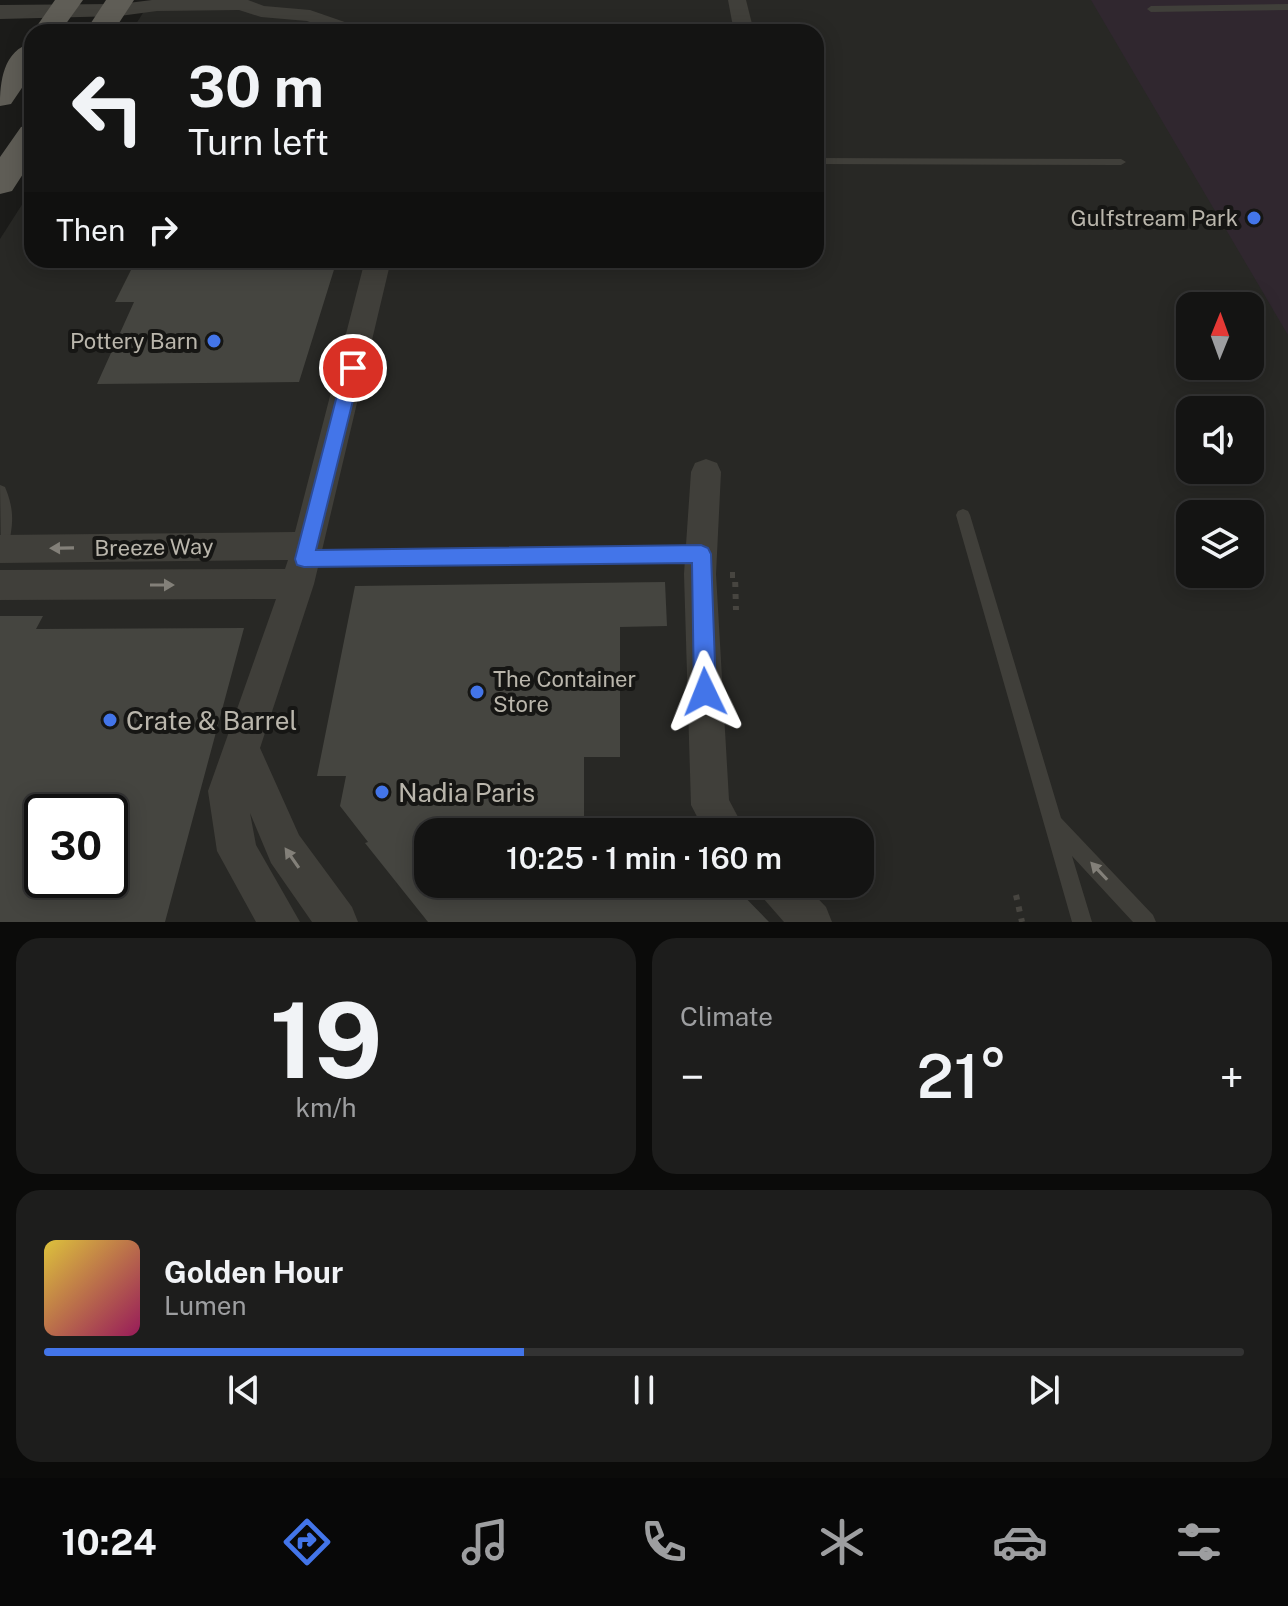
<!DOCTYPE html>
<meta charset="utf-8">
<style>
body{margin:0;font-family:"Public Sans",sans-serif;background:#1d1d1c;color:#f1f3f6;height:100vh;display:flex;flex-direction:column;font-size:30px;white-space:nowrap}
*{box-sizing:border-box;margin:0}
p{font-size:26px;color:#9d9ea0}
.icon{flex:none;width:44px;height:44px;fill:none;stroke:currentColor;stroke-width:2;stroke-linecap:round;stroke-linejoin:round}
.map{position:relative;height:922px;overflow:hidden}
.sheet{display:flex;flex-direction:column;gap:16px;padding:16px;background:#0b0b0a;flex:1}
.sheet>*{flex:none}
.hud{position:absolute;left:24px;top:24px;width:800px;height:244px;border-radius:24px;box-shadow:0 4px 20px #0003,0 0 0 2px #333;background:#141413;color:#f1f3f6;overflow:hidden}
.needle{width:52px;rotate:1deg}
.tools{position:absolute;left:1176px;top:292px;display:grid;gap:16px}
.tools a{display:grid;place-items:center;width:88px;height:88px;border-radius:16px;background:#141413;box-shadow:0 4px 20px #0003,0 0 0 2px #333;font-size:40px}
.speed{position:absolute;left:24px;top:794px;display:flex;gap:16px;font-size:40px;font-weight:700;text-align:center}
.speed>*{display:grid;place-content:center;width:104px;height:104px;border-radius:50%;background:#141413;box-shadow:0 4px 20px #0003,0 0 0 2px #333;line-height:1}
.speed .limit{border:4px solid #111;border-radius:12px;background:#fff;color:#111}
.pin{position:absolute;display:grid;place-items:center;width:68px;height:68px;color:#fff;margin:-34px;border:4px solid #fff;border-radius:50%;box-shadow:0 2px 8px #0007}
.me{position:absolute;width:88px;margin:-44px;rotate:358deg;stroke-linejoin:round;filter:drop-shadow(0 0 6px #0008)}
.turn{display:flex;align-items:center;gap:28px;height:168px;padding:0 32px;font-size:36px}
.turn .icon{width:104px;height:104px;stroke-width:2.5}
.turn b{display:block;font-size:56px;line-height:68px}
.then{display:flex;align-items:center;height:76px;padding:0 32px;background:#0003;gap:16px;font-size:30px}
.big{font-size:60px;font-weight:600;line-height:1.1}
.sheet .tile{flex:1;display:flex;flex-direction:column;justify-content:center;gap:12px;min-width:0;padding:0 28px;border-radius:24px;background:#1d1d1c}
.sheet .dial{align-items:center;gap:0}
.dial b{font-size:104px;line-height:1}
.song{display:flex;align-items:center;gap:24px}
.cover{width:96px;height:96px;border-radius:12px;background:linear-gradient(135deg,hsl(50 70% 55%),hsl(330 70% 35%))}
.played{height:8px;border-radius:4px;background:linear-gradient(90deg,#4375e9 40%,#333 40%)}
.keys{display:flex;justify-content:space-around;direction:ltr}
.heat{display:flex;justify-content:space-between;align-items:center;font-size:44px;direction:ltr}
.sheet .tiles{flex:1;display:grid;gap:16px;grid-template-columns:1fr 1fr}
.tile:last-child{grid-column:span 2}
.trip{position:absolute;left:414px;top:818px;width:460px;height:80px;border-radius:24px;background:#141413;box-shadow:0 4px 20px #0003,0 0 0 2px #333;font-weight:600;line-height:80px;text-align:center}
.tab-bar{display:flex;height:128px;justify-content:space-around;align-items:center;background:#080808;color:#9d9ea0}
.tab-bar .icon{width:56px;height:56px}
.tab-bar .on{color:#4375e9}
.tab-bar b{font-size:36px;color:#f1f3f6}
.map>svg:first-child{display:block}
.built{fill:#282825;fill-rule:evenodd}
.green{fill:#30272f}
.building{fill:#454540;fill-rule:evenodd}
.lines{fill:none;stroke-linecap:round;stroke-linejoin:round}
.path{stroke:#474540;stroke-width:6;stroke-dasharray:5 7;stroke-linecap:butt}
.service{fill:#403f3a;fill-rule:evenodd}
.minor{fill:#403f3a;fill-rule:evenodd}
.tertiary{fill:#403f3a;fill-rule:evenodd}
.primary{fill:#5f5d56;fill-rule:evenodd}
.oneway{fill:#838079}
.route{fill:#4375e9;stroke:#2c4c97;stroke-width:2}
.poi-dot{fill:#4375e9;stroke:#161614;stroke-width:3}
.labels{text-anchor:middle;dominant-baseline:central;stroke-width:8;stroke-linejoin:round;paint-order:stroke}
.poi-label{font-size:22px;fill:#bab6ac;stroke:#161614;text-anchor:end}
.street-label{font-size:22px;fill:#bab6ac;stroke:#161614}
.near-poi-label{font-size:26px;fill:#bab6ac;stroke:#161614;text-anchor:start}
</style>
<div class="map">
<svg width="1288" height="922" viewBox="0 0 1288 922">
<rect width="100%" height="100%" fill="#1b1b19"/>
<!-- built -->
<path class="built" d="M151,0H1182L1288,62V922H0V239L32,189V260H816V32H131ZM1190,306H1250V366H1190ZM1190,410H1250V470H1190ZM1190,514H1250V574H1190ZM42,812H110V880H42ZM428,832H860V884H428Z"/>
<!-- green -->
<path class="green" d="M1091,0H1288V335Z"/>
<!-- building -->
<path class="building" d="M136,260H337L299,382L97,384L134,302H115Z
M665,582L667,626L620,627V757H584V832H428V884H732L769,922H428L365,843L368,842L340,806L346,776H317L355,586Z
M0,616H43L36,629L244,628L165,922H0ZM42,812H110V880H42Z"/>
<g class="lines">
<!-- path -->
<path class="path" d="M730,575H735L736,610
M775,832L779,829L782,832
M1016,895L1022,922"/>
<!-- service -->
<path class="service" d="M1288,4V10L1151,12L1147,9L1151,6Z
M816,158L1121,159L1126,162L1121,165L816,164Z
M0,485L5,487C15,511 13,524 8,549L6,554L1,556Z
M963,509L968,511L970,515L1061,818L1153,915L1156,922H1133L1072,856L1092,922H1072L956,515L958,511Z
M701,547L706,549L709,554L706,559L701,561L304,566L299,564L296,559L299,554L304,552Z"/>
<!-- minor -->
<path class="minor" d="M152,0H248L264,6L310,10L362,28L365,32H336L307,21L261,17L239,10L157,11L112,17L102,11L112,5Z
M728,0H746L754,32H734Z
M365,260H391L314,584L260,748L299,835L352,907L358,922H312L271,863L250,813L256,845L300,922H256L217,851L208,791L276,599L0,600V570L285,569L288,560L0,563V535L295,532Z
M706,459L717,463L721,472L716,574L729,800L746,832H705L691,805L684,574L691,472L695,463Z
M757,884H804L826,907L832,922H784L763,898Z"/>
<!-- tertiary -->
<path class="tertiary" d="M112,4L121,6L124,11L121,16L0,19V5Z"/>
<!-- primary -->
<path class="primary" d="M55,0H83L60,32L32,33Z
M106,0H134L113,32H85Z
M32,43V73L11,104L0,106C0,82 3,50 32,43Z
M32,124V160L12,191L0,194V157L21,127Z"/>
</g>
<!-- one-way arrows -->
<defs><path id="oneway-solid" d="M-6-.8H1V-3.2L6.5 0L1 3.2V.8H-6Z" transform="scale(2)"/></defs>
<g class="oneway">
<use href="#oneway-solid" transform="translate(62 548) rotate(179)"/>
<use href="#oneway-solid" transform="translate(162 585)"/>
<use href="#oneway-solid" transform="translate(292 858) rotate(-125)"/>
<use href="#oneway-solid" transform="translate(1099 871) rotate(-133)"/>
</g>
<!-- route -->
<path class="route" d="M353,362L361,368L316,550L701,545L708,548L711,554L716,692L713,699L705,702L697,699L694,692L692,563L304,567L297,565L295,559L344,368Z"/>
<!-- markers -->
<g class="poi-dot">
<circle cx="1254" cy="218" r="8"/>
<circle cx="214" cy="341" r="8"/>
<circle cx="477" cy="692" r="8"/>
<circle cx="110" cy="720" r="8"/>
<circle cx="382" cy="792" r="8"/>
</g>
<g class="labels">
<!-- poi labels -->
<g class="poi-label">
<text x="1238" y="218">Gulfstream Park</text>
<text x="198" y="341">Pottery Barn</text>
<text x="493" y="679" text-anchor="start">The Container<tspan x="493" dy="25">Store</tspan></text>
</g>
<!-- street labels -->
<g class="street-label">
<text transform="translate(154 547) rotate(-1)">Breeze Way</text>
</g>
<!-- near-poi labels -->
<g class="near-poi-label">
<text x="126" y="720">Crate &amp; Barrel</text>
<text x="398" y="792">Nadia Paris</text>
</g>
</g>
</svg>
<div class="tools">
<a><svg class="needle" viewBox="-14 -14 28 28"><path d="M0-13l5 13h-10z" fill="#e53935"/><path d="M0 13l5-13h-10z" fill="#9d9ea0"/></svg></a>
<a><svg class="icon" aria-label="sound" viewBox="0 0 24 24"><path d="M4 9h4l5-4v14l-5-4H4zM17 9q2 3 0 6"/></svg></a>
<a><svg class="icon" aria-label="layers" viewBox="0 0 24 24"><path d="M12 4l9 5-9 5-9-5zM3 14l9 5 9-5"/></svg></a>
</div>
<div class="speed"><div class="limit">30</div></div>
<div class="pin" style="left:353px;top:368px;background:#d93025"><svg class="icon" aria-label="arrive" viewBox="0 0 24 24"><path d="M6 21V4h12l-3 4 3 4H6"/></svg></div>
<svg class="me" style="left:705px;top:692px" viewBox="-20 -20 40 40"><path d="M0-17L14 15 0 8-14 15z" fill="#4375e9" stroke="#fff" stroke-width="4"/></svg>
<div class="trip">10:25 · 1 min · 160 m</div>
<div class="hud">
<div class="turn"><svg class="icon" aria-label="left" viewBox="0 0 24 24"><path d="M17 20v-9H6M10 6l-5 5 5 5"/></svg><div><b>30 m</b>Turn left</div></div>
<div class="then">Then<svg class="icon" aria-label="right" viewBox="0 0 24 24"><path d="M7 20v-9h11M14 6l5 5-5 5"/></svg></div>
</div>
</div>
<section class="sheet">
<div class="tiles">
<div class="tile dial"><b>19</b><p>km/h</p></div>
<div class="tile"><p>Climate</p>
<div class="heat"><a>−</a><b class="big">21°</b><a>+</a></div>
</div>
<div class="tile">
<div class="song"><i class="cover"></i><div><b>Golden Hour</b><p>Lumen</p></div></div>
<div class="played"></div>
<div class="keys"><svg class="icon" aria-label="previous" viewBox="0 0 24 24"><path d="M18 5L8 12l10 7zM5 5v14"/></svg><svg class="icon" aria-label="pause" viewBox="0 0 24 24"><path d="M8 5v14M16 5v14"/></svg><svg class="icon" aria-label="next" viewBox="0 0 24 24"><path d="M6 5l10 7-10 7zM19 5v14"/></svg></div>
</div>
</div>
</section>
<nav class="tab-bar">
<b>10:24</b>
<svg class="icon on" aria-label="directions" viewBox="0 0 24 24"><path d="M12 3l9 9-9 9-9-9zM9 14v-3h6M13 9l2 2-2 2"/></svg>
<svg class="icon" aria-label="music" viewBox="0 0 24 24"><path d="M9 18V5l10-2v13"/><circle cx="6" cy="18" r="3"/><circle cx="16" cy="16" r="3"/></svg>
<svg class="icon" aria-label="phone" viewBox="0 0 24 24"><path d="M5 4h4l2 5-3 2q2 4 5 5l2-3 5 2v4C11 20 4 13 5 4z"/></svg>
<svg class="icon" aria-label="climate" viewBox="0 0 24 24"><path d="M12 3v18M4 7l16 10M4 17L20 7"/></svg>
<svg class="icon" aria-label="car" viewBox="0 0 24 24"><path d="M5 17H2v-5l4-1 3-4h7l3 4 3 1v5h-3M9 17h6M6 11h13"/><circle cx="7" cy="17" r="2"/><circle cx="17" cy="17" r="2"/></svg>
<svg class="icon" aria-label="filters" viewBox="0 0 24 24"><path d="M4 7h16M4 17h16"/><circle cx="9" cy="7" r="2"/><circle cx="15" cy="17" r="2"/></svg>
</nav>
